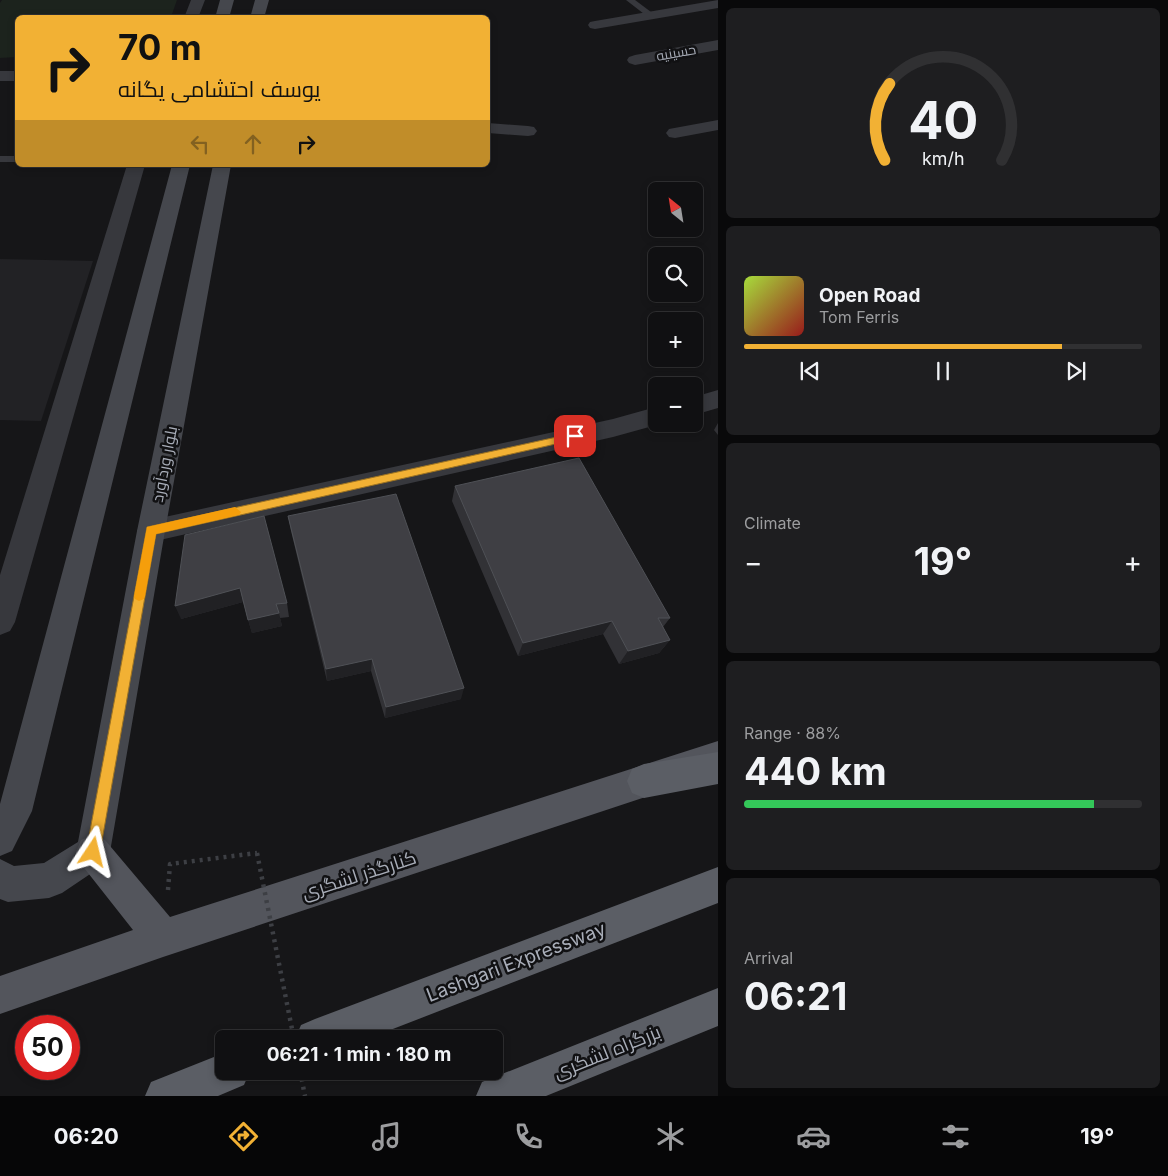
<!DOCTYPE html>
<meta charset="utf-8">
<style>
body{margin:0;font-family:Inter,Cairo,sans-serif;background:#1e1e20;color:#f1f3f6;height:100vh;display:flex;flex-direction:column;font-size:19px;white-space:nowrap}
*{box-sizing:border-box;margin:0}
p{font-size:16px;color:#9c9d9f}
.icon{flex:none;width:28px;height:28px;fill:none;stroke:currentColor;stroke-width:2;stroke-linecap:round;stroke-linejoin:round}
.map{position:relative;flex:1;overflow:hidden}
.panel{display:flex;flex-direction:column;gap:8px;padding:8px;background:#09090a;width:450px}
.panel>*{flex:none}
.hud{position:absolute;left:15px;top:15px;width:475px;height:152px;border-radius:8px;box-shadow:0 2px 8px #0003,0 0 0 1px #303032;background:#f2b134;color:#111;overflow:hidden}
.needle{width:32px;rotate:330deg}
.fabs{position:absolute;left:648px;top:182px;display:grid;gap:10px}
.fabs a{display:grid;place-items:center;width:55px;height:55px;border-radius:8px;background:#101012;box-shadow:0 2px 8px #0003,0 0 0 1px #303032;font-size:25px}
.speed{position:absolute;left:15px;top:1015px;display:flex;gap:10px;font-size:25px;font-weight:700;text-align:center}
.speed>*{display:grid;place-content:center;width:65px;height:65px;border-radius:50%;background:#101012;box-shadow:0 2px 8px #0003,0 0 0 1px #303032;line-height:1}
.speed .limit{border:8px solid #d22;background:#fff;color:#111}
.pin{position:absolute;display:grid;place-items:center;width:42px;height:42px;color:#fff;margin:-21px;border-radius:10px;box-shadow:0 2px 8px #0006}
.me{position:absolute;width:55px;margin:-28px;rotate:10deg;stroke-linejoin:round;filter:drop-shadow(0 0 4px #0008)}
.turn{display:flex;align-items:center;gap:18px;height:105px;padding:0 20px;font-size:22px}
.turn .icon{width:65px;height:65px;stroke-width:2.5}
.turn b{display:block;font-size:35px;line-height:42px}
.lanes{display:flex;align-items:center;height:48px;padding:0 20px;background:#0003;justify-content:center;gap:25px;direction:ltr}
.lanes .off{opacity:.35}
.big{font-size:38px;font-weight:700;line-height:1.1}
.panel .tile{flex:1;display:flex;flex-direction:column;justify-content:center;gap:8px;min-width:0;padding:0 18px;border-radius:8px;background:#1e1e20}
.panel .dial{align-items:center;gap:0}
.dial svg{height:130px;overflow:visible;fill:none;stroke:#303032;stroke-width:7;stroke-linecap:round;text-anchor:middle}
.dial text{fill:#f1f3f6;stroke:none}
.song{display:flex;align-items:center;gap:15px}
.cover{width:60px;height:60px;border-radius:8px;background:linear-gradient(135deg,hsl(80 70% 55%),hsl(0 70% 35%))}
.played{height:5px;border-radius:2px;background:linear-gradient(90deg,#f2b134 80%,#303032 80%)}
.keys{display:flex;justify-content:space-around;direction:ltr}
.heat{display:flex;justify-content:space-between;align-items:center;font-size:28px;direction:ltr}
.charge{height:8px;border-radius:4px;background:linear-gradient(90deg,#34c759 88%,#303032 0)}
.trip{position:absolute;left:215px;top:1030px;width:288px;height:50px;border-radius:8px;background:#101012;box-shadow:0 2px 8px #0003,0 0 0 1px #303032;font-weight:700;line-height:50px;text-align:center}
.tabs{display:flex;height:80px;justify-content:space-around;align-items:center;background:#060607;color:#9c9d9f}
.tabs .icon{width:35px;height:35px}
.tabs .selected{color:#f2b134}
.tabs b{font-size:22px;color:#f1f3f6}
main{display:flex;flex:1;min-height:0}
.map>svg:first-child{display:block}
.built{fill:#222225}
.green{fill:#1c231d}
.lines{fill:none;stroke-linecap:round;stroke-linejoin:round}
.path{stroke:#3d3f44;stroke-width:4.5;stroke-dasharray:3 5;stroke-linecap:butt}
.service{fill:#37383d;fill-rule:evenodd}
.minor{fill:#37383d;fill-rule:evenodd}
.tertiary{fill:#37383d;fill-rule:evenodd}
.secondary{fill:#45474d;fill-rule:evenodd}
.primary{fill:#53555c;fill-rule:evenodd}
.trunk{fill:#5b5e65;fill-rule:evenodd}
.path-bridge{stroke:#3d3f44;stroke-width:4.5;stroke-dasharray:3 5;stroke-linecap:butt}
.wall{fill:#323236}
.shaded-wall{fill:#212124}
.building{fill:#3f3f44;stroke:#4f5156}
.route{fill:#f2b134;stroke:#9d7322}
.slow{fill:#f59e0b}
.labels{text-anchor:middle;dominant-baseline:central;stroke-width:5;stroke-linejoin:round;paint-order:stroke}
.far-street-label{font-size:14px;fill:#a8adb8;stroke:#111113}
.street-label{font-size:16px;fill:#a8adb8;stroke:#111113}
.near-street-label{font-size:19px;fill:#a8adb8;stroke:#111113}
</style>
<main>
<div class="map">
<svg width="718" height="1096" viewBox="0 0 718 1096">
<rect width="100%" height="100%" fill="#161618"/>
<!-- built -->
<path class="built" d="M0,259L93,261L41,421L0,420Z"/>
<!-- green -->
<path class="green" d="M2,0H177L171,17L18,18L17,57L0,58V3Z"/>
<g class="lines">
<!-- path -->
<path class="path" d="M168,890L170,864L257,853
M300,1071L305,1096"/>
<!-- service -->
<path class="service" d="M626,0H635L655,15L648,17Z
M0,156H18V162H0Z"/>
<!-- minor -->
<path class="minor" d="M718,0V8L595,29L590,28L588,25L590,22L595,21Z
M718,40V50L635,65L629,63L627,60L629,57L635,55Z
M0,71H18V81H0Z
M718,120V130L675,138L669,137L666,133L669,129Z
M488,123L528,126L534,127L537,131L534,135L528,136L488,133Z"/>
<!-- tertiary -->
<path class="tertiary" d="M191,0H205L198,18H184Z
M127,165H145L15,622L10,631L0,635V575Z
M718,390V408L694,415V397Z
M656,407V424H660L613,437L151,542L141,539L137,531L141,523L151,520L613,419Z"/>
<!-- secondary -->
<path class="secondary" d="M220,0H234L229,18H215Z
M255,0H269L264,18H250Z
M172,165H190L32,811L12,851L0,856V804Z
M213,165H231L165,531L110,852L105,864L62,893L49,898L8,902L0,899V859L14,866L44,863L78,842L137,531Z"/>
<!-- primary -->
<path class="primary" d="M718,741V773L163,957L0,1014V976L133,930L81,864L76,852L81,840L93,835L105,840L170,917Z"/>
<!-- trunk -->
<path class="trunk" d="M718,752V784L644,798L632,793L627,781L632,769L644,764Z
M718,867V903L367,1039H295L301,1025L315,1019Z
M718,988V1026L546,1096H476L482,1082Z
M224,1053V1071H250L244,1085L218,1096H145L151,1082Z"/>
<!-- path-bridge -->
<path class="path-bridge" d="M257,853L294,1039"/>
</g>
<!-- wall -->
<path class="wall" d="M718,423V435L714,430Z
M455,486L670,618L663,627L670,640L659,653L619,664L603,634L518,656L452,501Z
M288,516L461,699L385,718L371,671L327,681L291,531Z
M185,535L287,603L289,617L280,618L282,626L252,633L243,602L181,619Z"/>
<!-- shaded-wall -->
<path class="shaded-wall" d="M240,588L243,602L181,619L175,606Z
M279,613L282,626L252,633L248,620Z
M612,621L603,634L518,656L523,643Z
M670,640L659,653L619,664L628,651Z
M372,659L371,671L327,681L326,669Z
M464,688L461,699L385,718L386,707Z"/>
<!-- building -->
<path class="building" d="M579,458L670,618H658L670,640L628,651L612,621L523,643L455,486Z
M396,494L464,688L386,707L372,659L326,669L288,516Z
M264,516L287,603L276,604L279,613L248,620L240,588L175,606L185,535Z"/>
<!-- route -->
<path class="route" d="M575,433L578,434L580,436L578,439L156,534L100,852L98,857L93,859L88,857L86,852L147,527Z"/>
<!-- slow -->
<path class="slow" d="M235,507L241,512L239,515L156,534L145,596L144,599L139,601L135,599L134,596L147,527Z"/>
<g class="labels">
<!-- far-street labels -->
<g class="far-street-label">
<text transform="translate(676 52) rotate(-10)">حسینیه</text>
</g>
<!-- street labels -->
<g class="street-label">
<text transform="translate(164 464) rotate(-79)">بلوار وردآورد</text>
</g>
<!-- near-street labels -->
<g class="near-street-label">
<text transform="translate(359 875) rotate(-18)">کنارگذر لشگری</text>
<text transform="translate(516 962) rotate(-21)">Lashgari Expressway</text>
<text transform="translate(607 1052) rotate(-22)">بزرگراه لشگری</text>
</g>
</g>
</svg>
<div class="fabs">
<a><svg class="needle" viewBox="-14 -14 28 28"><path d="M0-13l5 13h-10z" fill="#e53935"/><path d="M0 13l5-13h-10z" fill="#9c9d9f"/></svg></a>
<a><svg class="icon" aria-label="search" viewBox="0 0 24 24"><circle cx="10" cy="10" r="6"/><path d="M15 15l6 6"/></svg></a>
<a>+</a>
<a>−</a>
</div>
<div class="speed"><div class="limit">50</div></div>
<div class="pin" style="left:575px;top:436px;background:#d93025"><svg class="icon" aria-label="arrive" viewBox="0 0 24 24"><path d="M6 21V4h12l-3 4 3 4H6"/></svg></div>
<svg class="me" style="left:93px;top:852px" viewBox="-20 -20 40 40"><path d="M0-17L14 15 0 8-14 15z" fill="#f2b134" stroke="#fff" stroke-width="4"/></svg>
<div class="trip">06:21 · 1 min · 180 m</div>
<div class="hud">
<div class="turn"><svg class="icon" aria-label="right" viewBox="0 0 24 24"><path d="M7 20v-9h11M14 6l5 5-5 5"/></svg><div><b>70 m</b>یوسف احتشامی یگانه</div></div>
<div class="lanes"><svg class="icon off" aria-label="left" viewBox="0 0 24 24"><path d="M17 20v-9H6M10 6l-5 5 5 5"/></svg><svg class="icon off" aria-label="ahead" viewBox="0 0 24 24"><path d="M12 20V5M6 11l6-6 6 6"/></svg><svg class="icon" aria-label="right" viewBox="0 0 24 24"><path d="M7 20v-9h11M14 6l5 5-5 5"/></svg></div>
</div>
</div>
<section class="panel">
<div class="tile dial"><svg viewBox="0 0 100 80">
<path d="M14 69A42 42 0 1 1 86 69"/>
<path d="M14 69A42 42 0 0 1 17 22" stroke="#f2b134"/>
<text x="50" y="56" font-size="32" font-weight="700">40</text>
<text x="50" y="72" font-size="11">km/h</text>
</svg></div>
<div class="tile">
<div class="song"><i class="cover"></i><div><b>Open Road</b><p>Tom Ferris</p></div></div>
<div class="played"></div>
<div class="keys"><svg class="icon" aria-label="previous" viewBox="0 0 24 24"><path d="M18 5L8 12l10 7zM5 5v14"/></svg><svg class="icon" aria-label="pause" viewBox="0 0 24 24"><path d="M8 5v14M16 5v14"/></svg><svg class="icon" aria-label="next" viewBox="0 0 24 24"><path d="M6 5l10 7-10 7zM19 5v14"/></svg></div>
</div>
<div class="tile"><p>Climate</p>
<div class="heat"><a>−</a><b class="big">19°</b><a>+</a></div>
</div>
<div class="tile"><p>Range · 88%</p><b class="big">440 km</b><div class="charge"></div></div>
<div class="tile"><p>Arrival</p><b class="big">06:21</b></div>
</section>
</main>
<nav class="tabs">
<b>06:20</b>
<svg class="icon selected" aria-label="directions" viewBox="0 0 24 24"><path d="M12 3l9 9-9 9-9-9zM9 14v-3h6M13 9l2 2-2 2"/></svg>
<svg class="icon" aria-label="music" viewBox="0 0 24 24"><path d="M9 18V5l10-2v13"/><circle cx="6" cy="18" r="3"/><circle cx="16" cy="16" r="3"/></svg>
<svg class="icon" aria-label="phone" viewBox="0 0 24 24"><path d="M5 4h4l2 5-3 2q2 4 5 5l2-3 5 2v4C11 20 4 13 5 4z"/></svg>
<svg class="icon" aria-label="climate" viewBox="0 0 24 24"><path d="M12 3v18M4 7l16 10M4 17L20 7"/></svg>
<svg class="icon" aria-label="car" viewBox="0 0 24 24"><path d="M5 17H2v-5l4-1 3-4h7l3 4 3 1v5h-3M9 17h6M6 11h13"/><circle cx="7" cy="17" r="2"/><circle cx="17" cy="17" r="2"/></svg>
<svg class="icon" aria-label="filters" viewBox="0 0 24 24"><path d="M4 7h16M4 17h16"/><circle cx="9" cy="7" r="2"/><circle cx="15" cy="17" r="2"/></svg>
<b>19°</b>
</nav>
